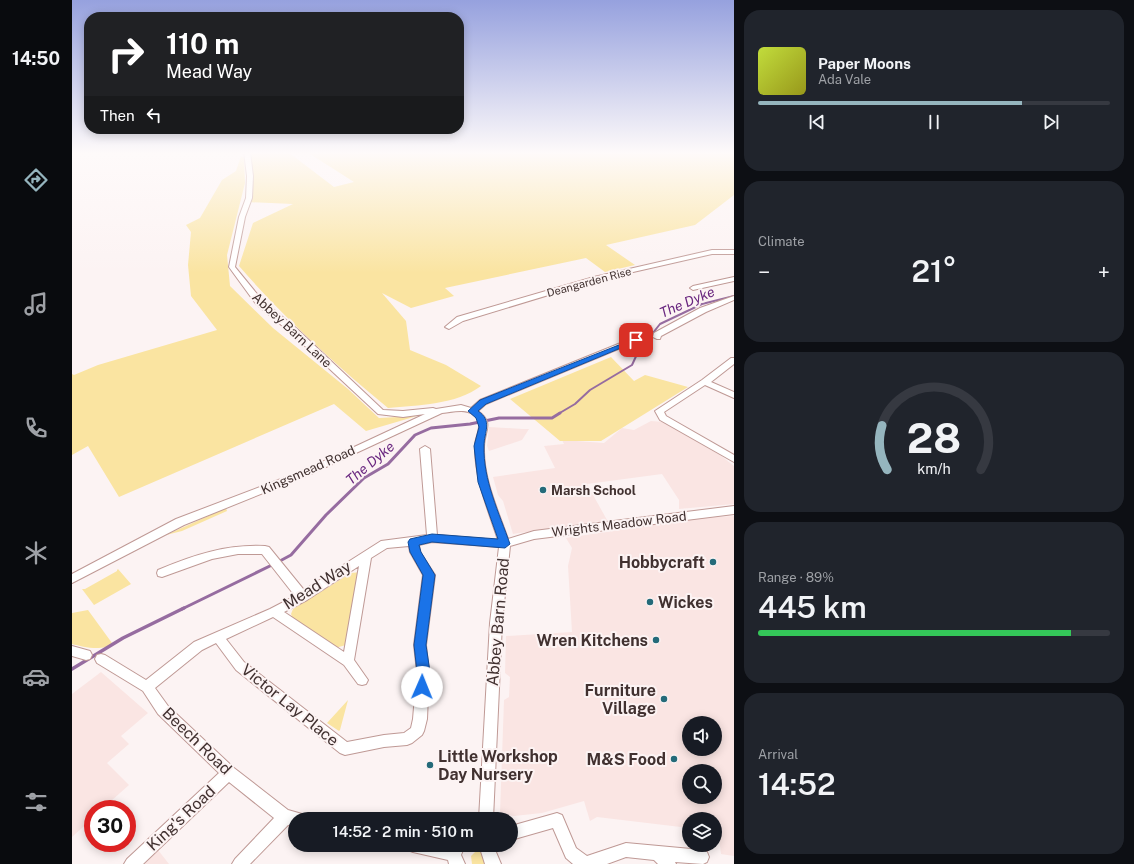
<!DOCTYPE html>
<meta charset="utf-8">
<style>
body{margin:0;font-family:"Public Sans",sans-serif;background:#20242c;color:#f1f3f6;height:100vh;display:flex;flex-direction:column;font-size:15px;white-space:nowrap}
*{box-sizing:border-box;margin:0}
p{font-size:13px;color:#9ea1a6}
.icon{flex:none;width:22px;height:22px;fill:none;stroke:currentColor;stroke-width:2;stroke-linecap:round;stroke-linejoin:round}
.map{position:relative;flex:1;overflow:hidden}
.details{display:flex;flex-direction:column;gap:10px;padding:10px;background:#0d0f14;width:400px}
.details>*{flex:none}
.top-card{position:absolute;left:12px;top:12px;width:380px;height:122px;border-radius:16px;box-shadow:0 2px 10px #0003;background:#202124;color:#fff;overflow:hidden}
.buttons{position:absolute;left:610px;top:716px;display:grid;gap:8px}
.buttons a{display:grid;place-items:center;width:40px;height:40px;border-radius:50%;background:#171b24;box-shadow:0 2px 10px #0003;font-size:20px}
.speed{position:absolute;left:12px;top:800px;display:flex;gap:8px;font-size:20px;font-weight:700;text-align:center}
.speed>*{display:grid;place-content:center;width:52px;height:52px;border-radius:50%;background:#171b24;box-shadow:0 2px 10px #0003;line-height:1}
.speed .limit{border:6px solid #d22;background:#fff;color:#111}
.pin{position:absolute;display:grid;place-items:center;width:34px;height:34px;color:#fff;margin:-17px;border-radius:8px;box-shadow:0 2px 6px #0006}
.me{position:absolute;width:44px;margin:-22px;rotate:1deg;stroke-linejoin:round;filter:drop-shadow(0 0 3px #0008)}
.turn{display:flex;align-items:center;gap:14px;height:84px;padding:0 16px;font-size:18px}
.turn .icon{width:52px;height:52px;stroke-width:2.5}
.turn b{display:block;font-size:28px;line-height:34px}
.then{display:flex;align-items:center;height:38px;padding:0 16px;background:#0003;gap:8px;font-size:15px}
.big{font-size:30px;font-weight:600;line-height:1.1}
.details .widget{flex:1;display:flex;flex-direction:column;justify-content:center;gap:6px;min-width:0;padding:0 14px;border-radius:16px;background:#20242c}
.details .dial{align-items:center;gap:0}
.dial svg{height:104px;overflow:visible;fill:none;stroke:#363941;stroke-width:7;stroke-linecap:round;text-anchor:middle}
.dial text{fill:#f1f3f6;stroke:none}
.song{display:flex;align-items:center;gap:12px}
.cover{width:48px;height:48px;border-radius:6px;background:linear-gradient(135deg,hsl(70 70% 55%),hsl(60 70% 35%))}
.played{height:4px;border-radius:2px;background:linear-gradient(90deg,#95b5be 75%,#363941 75%)}
.keys{display:flex;justify-content:space-around;direction:ltr}
.heat{display:flex;justify-content:space-between;align-items:center;font-size:22px;direction:ltr}
.charge{height:6px;border-radius:3px;background:linear-gradient(90deg,#34c759 89%,#363941 0)}
.trip{position:absolute;left:216px;top:812px;width:230px;height:40px;border-radius:20px;background:#171b24;box-shadow:0 2px 10px #0003;font-weight:600;line-height:40px;text-align:center}
main{display:flex;flex:1;min-height:0}
.dock{display:flex;flex-direction:column;width:72px;justify-content:space-around;align-items:center;background:#090b0e;color:#9ea1a6}
.dock .icon{width:28px;height:28px}
.dock .active{color:#95b5be}
.dock b{font-size:18px;color:#f1f3f6}
.map>svg:first-child{display:block}
.built{fill:#fae5e3;fill-rule:evenodd}
.green{fill:#fae4a1}
.lines{fill:none;stroke-linecap:round;stroke-linejoin:round}
.stream-far2{stroke:#966ca0;stroke-width:2}
.stream-far1{stroke:#966ca0;stroke-width:3}
.stream{stroke:#966ca0;stroke-width:3.5}
.street-casing{stroke:#bf9995;stroke-width:2}
.street{fill:#fff;fill-rule:evenodd}
.route{fill:#1a73e8;stroke:#114b97}
.poi-dot{fill:#246a79;stroke:#fcf3f3;stroke-width:1.5}
.labels{text-anchor:middle;dominant-baseline:central;stroke-width:4;stroke-linejoin:round;paint-order:stroke}
.far-street-label{font-size:11px;fill:#413130;stroke:#fcf3f3}
.street-label{font-size:13px;fill:#413130;stroke:#fcf3f3}
.poi-label{font-size:13px;font-weight:bold;fill:#413130;stroke:#fcf3f3;text-anchor:start}
.water-label{font-size:14px;font-style:italic;fill:#69267f;stroke:#fcf3f3}
.near-poi-label{font-size:16px;font-weight:bold;fill:#413130;stroke:#fcf3f3;text-anchor:end}
.near-street-label{font-size:16px;fill:#413130;stroke:#fcf3f3}
</style>
<main>
<nav class="dock">
<b>14:50</b>
<svg class="icon active" aria-label="directions" viewBox="0 0 24 24"><path d="M12 3l9 9-9 9-9-9zM9 14v-3h6M13 9l2 2-2 2"/></svg>
<svg class="icon" aria-label="music" viewBox="0 0 24 24"><path d="M9 18V5l10-2v13"/><circle cx="6" cy="18" r="3"/><circle cx="16" cy="16" r="3"/></svg>
<svg class="icon" aria-label="phone" viewBox="0 0 24 24"><path d="M5 4h4l2 5-3 2q2 4 5 5l2-3 5 2v4C11 20 4 13 5 4z"/></svg>
<svg class="icon" aria-label="climate" viewBox="0 0 24 24"><path d="M12 3v18M4 7l16 10M4 17L20 7"/></svg>
<svg class="icon" aria-label="car" viewBox="0 0 24 24"><path d="M5 17H2v-5l4-1 3-4h7l3 4 3 1v5h-3M9 17h6M6 11h13"/><circle cx="7" cy="17" r="2"/><circle cx="17" cy="17" r="2"/></svg>
<svg class="icon" aria-label="filters" viewBox="0 0 24 24"><path d="M4 7h16M4 17h16"/><circle cx="9" cy="7" r="2"/><circle cx="15" cy="17" r="2"/></svg>
</nav>
<div class="map">
<svg width="662" height="864" viewBox="0 0 662 864">
<rect width="100%" height="100%" fill="#fcf3f3"/>
<!-- built -->
<path class="built" d="M579,421L592,422L648,455L662,466V504L607,509V500L590,474L515,484L535,520L441,534L431,501L426,495L421,477L483,468L472,446L492,444L490,440L532,443L550,428L562,430Z
M417,427L451,429H457L450,440L417,451L415,446Z
M662,516V856L649,854L646,831H643V819H617V828L525,817L518,821L512,801L470,813L442,816L428,814L432,700L437,697L438,677L433,673L434,636L500,632L496,566L500,548L494,538L626,518ZM617,723H643V749H617ZM617,771H643V797H617Z
M29,672L76,713L49,736L57,744L35,763L57,785L30,809H21V818L0,837V694Z
M86,850L97,864H72Z"/>
<!-- green -->
<path class="green" d="M178,152H216L262,187L282,182L235,152H662V195L623,225L534,245L563,265L533,272L514,258L373,288L382,296L339,308L310,293L334,321L338,350L374,365L409,386C384,405 346,405 316,408C263,364 212,318 167,266L181,223L221,204L174,202Z
M169,156L172,158L173,183L155,255L158,286L201,328L276,389L307,418L345,416L294,431L262,404L47,497L16,446L0,455V374L2,375L26,365L145,330L119,296L116,265L119,232L114,225L128,218L150,180L164,171Z
M539,357L562,381L573,375L616,387L529,441H488L438,399Z
M154,508L155,511L110,531L94,535Z
M46,569L59,584L22,605L10,589H13L45,571V570Z
M290,572L274,645L263,648L221,619L219,614L221,609L279,573Z
M16,610L40,643C32,652 11,647 0,644V613Z
M276,700L268,730L267,731L255,723Z
M404,851H409L414,864H400L399,856Z"/>
<g class="lines">
<!-- stream-far2 -->
<path class="stream-far2" d="M486,414L503,404L518,390L560,365L566,352L588,324L630,304L662,296"/>
<!-- stream-far1 -->
<path class="stream-far1" d="M206,562L219,555L254,515L292,478L316,464L343,435L359,428L398,424L427,418H480L488,413
M110,609L202,564"/>
<!-- stream -->
<path class="stream" d="M0,669L51,638L112,608"/>
<defs>
<path id="street" d="M172,152H178L181,176L180,198L173,217L163,267L190,300L225,329L311,410L331,411L361,408L364,409L389,405L399,408L408,400L561,338H567L568,340L414,404L406,411C423,423 412,431 412,447C411,479 426,510 436,539L462,531L662,506V514L462,539L438,546L430,623L421,819H407L418,623L427,547L360,542L347,545L348,552L363,575L354,645L357,672L355,719L352,731L350,735L340,743L335,745L312,747L273,755L268,753L164,670L144,643L130,650L83,688L96,706L162,768L216,810L230,814L232,819H223V826L216,825L178,864H160L163,859L202,818L157,782L71,864H52L55,859L147,773L86,714L71,691L25,663L23,659L25,655L29,654L33,655L74,680L122,642L198,609L223,596L190,554H166L140,559L90,577L86,576L85,573L86,570C121,555 155,544 193,546L197,547L232,590L309,541L355,535L348,449L353,446L358,449L365,535L426,540C416,509 403,480 403,448C402,438 411,427 405,418C397,407 381,412 370,413L241,473L112,525L0,583V574L104,519L235,469L353,414L331,417L306,414L219,333L184,304L157,267L167,217L174,198L175,176ZM337,546L338,552L351,575L342,645L345,672L341,719L339,728L332,733L312,735L275,742L172,662L154,639L201,617L272,665L286,684L290,685L294,684L296,680L282,660L299,558L315,548ZM287,566L272,652L212,612L235,600Z
M640,250H662V254H640L526,280L391,321L377,329L373,327L385,317L522,277Z
M662,277V281L621,290L618,288L621,286Z
M662,296V300L634,312L589,336L588,339H585L581,337L582,333L628,308Z
M659,358H662V364L639,382L662,392V398L633,385L592,412L594,416L662,455V462L588,420L583,411L630,380Z
M0,646L18,651L20,655L18,659L14,660L0,656Z
M485,813L490,815L504,848L515,856L554,843L630,850L635,852L637,857L635,862L631,864L603,862L604,864H586L582,860L554,857L535,864H501L494,858L481,828L439,840V826Z
M334,845H393L389,855L393,864H377L376,860L341,852L336,850Z
M407,845H421L429,864H413Z"/>
</defs>
<!-- street casing -->
<use href="#street" class="street-casing"/>
<!-- street -->
<use href="#street" class="street"/>
</g>
<!-- sky -->
<linearGradient id="sky" x2="0" y2="1"><stop stop-color="#96a1de"/><stop offset="0.56" stop-color="#fefafa"/><stop offset="1" stop-color="#fefafa" stop-opacity="0"/></linearGradient>
<rect width="662" height="273" fill="url(#sky)"/>
<!-- route -->
<path class="route" d="M562,339L568,340L414,404L406,411C421,421 412,432 412,446C411,480 427,513 438,544L433,548L360,542L347,545L349,552L363,575L354,645L358,672L355,691L350,693L346,691L344,687L345,672L342,645L351,575L338,552L336,542L338,539L360,534L426,539L406,482L402,446L407,427L404,418L396,411L408,400Z"/>
<!-- markers -->
<g class="poi-dot">
<circle cx="471" cy="490" r="4"/>
<circle cx="641" cy="562" r="4"/>
<circle cx="578" cy="602" r="4"/>
<circle cx="584" cy="640" r="4"/>
<circle cx="592" cy="699" r="4"/>
<circle cx="602" cy="759" r="4"/>
<circle cx="358" cy="765" r="4"/>
</g>
<g class="labels">
<!-- far-street labels -->
<g class="far-street-label">
<text transform="translate(517 282) rotate(-15)">Deangarden Rise</text>
</g>
<!-- street labels -->
<g class="street-label">
<text transform="translate(220 330) rotate(43)">Abbey Barn Lane</text>
<text transform="translate(236 470) rotate(-24)">Kingsmead Road</text>
<text transform="translate(547 524) rotate(-7)">Wrights Meadow Road</text>
</g>
<!-- poi labels -->
<g class="poi-label">
<text x="479" y="490">Marsh School</text>
</g>
<!-- water labels -->
<g class="water-label">
<text transform="translate(615 302) rotate(-23)">The Dyke</text>
<text transform="translate(298 463) rotate(-40)">The Dyke</text>
</g>
<!-- near-poi labels -->
<g class="near-poi-label">
<text x="633" y="562">Hobbycraft</text>
<text x="586" y="602" text-anchor="start">Wickes</text>
<text x="576" y="640">Wren Kitchens</text>
<text x="584" y="690">Furniture<tspan x="584" dy="18">Village</tspan></text>
<text x="366" y="756" text-anchor="start">Little Workshop<tspan x="366" dy="18">Day Nursery</tspan></text>
<text x="594" y="759">M&amp;S Food</text>
</g>
<!-- near-street labels -->
<g class="near-street-label">
<text transform="translate(245 585) rotate(-32)">Mead Way</text>
<text transform="translate(426 622) rotate(-85)">Abbey Barn Road</text>
<text transform="translate(218 705) rotate(39)">Victor Lay Place</text>
<text transform="translate(125 741) rotate(44)">Beech Road</text>
<text transform="translate(109 818) rotate(-43)">King's Road</text>
</g>
</g>
</svg>
<div class="buttons">
<a><svg class="icon" aria-label="sound" viewBox="0 0 24 24"><path d="M4 9h4l5-4v14l-5-4H4zM17 9q2 3 0 6"/></svg></a>
<a><svg class="icon" aria-label="search" viewBox="0 0 24 24"><circle cx="10" cy="10" r="6"/><path d="M15 15l6 6"/></svg></a>
<a><svg class="icon" aria-label="layers" viewBox="0 0 24 24"><path d="M12 4l9 5-9 5-9-5zM3 14l9 5 9-5"/></svg></a>
</div>
<div class="speed"><div class="limit">30</div></div>
<div class="pin" style="left:564px;top:340px;background:#d93025"><svg class="icon" aria-label="arrive" viewBox="0 0 24 24"><path d="M6 21V4h12l-3 4 3 4H6"/></svg></div>
<svg class="me" style="left:350px;top:687px" viewBox="-20 -20 40 40"><circle r="19" fill="#fff"/><path d="M0-13L10 11 0 6-10 11z" fill="#1a73e8"/></svg>
<div class="trip">14:52 · 2 min · 510 m</div>
<div class="top-card">
<div class="turn"><svg class="icon" aria-label="right" viewBox="0 0 24 24"><path d="M7 20v-9h11M14 6l5 5-5 5"/></svg><div><b>110 m</b>Mead Way</div></div>
<div class="then">Then<svg class="icon" aria-label="left" viewBox="0 0 24 24"><path d="M17 20v-9H6M10 6l-5 5 5 5"/></svg></div>
</div>
</div>
<section class="details">
<div class="widget">
<div class="song"><i class="cover"></i><div><b>Paper Moons</b><p>Ada Vale</p></div></div>
<div class="played"></div>
<div class="keys"><svg class="icon" aria-label="previous" viewBox="0 0 24 24"><path d="M18 5L8 12l10 7zM5 5v14"/></svg><svg class="icon" aria-label="pause" viewBox="0 0 24 24"><path d="M8 5v14M16 5v14"/></svg><svg class="icon" aria-label="next" viewBox="0 0 24 24"><path d="M6 5l10 7-10 7zM19 5v14"/></svg></div>
</div>
<div class="widget"><p>Climate</p>
<div class="heat"><a>−</a><b class="big">21°</b><a>+</a></div>
</div>
<div class="widget dial"><svg viewBox="0 0 100 80">
<path d="M14 69A42 42 0 1 1 86 69"/>
<path d="M14 69A42 42 0 0 1 10 35" stroke="#95b5be"/>
<text x="50" y="56" font-size="32" font-weight="700">28</text>
<text x="50" y="72" font-size="11">km/h</text>
</svg></div>
<div class="widget"><p>Range · 89%</p><b class="big">445 km</b><div class="charge"></div></div>
<div class="widget"><p>Arrival</p><b class="big">14:52</b></div>
</section>
</main>
